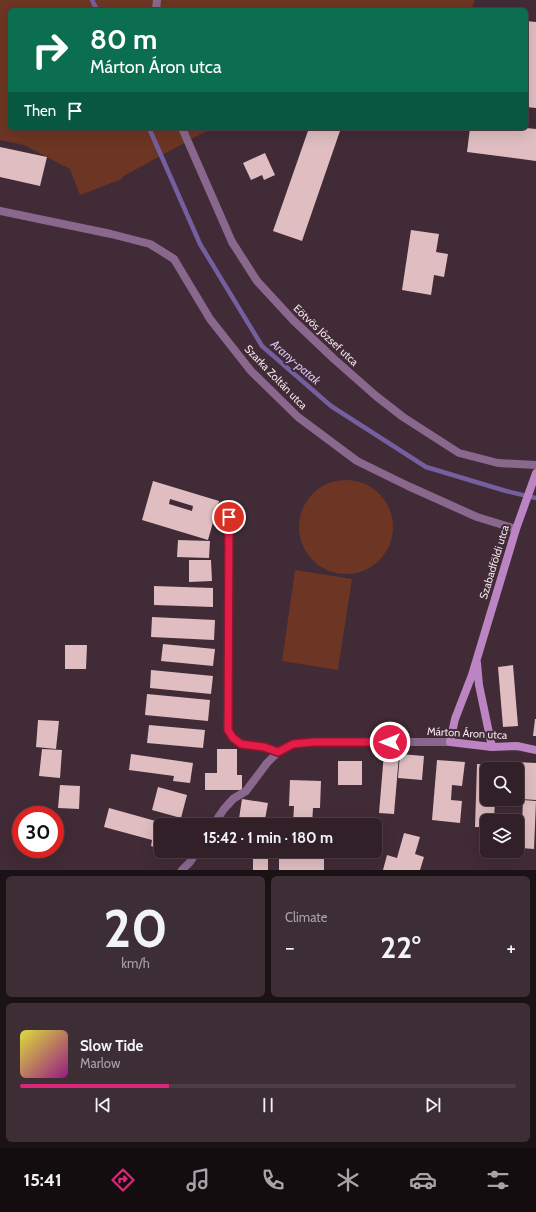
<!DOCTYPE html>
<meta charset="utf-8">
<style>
body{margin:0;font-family:Cabin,sans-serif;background:#3d2d34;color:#f1f3f6;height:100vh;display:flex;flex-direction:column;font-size:15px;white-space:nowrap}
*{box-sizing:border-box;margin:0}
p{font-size:13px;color:#a8a3a8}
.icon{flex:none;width:22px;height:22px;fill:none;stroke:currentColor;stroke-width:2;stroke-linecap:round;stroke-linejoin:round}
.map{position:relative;height:870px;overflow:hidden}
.details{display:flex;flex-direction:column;gap:6px;padding:6px;background:#1b1216;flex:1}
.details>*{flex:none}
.hud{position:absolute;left:8px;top:8px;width:520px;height:122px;border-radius:6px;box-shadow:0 4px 16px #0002,0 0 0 1px #4c3e45;background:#0b6e4f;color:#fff;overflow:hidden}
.tools{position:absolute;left:480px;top:762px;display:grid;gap:8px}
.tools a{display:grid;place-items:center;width:44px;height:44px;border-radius:6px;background:#312028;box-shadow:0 4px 16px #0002,0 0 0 1px #4c3e45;font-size:20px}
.speed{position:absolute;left:12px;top:806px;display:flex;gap:8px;font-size:20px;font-weight:700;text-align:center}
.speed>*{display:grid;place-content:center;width:52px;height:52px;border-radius:50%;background:#312028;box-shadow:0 4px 16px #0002,0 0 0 1px #4c3e45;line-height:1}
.speed .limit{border:6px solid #d22;background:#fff;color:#111}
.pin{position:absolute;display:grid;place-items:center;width:34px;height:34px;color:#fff;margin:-17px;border:2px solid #fff;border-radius:50%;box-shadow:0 1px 4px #0007}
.me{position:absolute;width:44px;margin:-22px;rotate:270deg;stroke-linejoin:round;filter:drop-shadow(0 0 3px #0008)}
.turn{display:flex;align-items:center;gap:14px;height:84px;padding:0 16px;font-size:18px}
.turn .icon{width:52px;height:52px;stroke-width:2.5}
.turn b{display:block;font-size:28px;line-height:34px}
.then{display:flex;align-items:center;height:38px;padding:0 16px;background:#0003;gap:8px;font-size:15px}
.big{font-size:30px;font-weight:700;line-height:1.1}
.details .card{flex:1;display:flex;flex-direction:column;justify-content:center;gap:6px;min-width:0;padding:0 14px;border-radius:6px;background:#3d2d34}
.details .dial{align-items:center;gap:0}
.dial b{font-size:52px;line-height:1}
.song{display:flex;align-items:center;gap:12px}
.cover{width:48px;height:48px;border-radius:6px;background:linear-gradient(135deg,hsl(60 70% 55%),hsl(310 70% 35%))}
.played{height:4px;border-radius:2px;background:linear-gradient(90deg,#db2777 30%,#4c3e45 30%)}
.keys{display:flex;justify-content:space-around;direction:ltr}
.heat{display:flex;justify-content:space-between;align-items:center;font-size:22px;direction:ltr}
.details .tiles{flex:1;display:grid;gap:6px;grid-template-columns:1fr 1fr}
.card:last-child{grid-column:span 2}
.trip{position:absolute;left:154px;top:818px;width:228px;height:40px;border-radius:6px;background:#312028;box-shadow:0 4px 16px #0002,0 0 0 1px #4c3e45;font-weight:700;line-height:40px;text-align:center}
.tab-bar{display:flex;height:64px;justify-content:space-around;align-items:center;background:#140d10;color:#a8a3a8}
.tab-bar .icon{width:28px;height:28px}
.tab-bar .current{color:#db2777}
.tab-bar b{font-size:18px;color:#f1f3f6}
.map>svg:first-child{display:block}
.green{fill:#6d3523}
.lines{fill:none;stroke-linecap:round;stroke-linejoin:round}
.stream{stroke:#745f9f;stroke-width:4.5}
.building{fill:#dfbdc0;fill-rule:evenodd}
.lane{stroke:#8a688e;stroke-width:8}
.street{stroke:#8a688e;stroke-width:8}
.secondary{stroke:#bc84c2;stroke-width:8}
.route-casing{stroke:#92132f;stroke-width:10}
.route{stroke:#e11d48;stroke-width:7}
.labels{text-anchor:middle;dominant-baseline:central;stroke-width:4;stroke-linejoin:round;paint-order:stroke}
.street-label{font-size:11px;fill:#f3e3ea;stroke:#412b36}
.water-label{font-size:12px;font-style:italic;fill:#d1c1f8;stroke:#412b36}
</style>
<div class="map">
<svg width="536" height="870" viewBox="0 0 536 870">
<rect width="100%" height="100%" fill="#412b36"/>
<!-- green -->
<path class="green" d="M0,0H475L471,10H10V128H214L195,137L122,177V179L80,195L70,169L24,145L0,140Z
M299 527a47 47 0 1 1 94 0a47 47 0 1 1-94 0Z
M295,570L352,579L338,670L282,661Z"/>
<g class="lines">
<!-- stream -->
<path class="stream" d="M92,0L97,10
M149,128L200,244L262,346L331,406L426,467L506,491L536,498"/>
</g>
<!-- building -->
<path class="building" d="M526,21L536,22V108L526,107Z
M309,128H341L302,241L273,231Z
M470,128H526L536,129V161L467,152Z
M0,147L47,157L40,186L0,177Z
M265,153L275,175L264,180L262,175L251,180L243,163Z
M411,230L439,234L436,252L448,254L444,277L434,275L431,295L402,290Z
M153,481L219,501L208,540L142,520ZM170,499L193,506L192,511L169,504Z
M178,540L210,541L209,558L177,557Z
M189,560H211L212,581L189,582Z
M154,586L213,588V607L154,605Z
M152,617L215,620L214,640L151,637Z
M163,644L215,649L213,666L161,661Z
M65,645H87L86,669H65Z
M513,665L518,726L503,727L498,667Z
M151,670L213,676L211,694L150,688Z
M147,694L210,700L208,721L145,715Z
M535,719H536V736H533Z
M38,720L59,721L56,749L36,747Z
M149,725L205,730L203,748L147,743Z
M42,749L62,750L60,778L39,776Z
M217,749H237V775H242V790H205V773H217Z
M384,753L399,755L394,814L379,813Z
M131,754L193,763L190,783L173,781L174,776L129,770Z
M400,754L424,756L422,780L398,778Z
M437,760L465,762L462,786L452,785L451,800L462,801L460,823L432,820Z
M338,761H362V785H338Z
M515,762L536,763V800L521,799L522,779H517V769H515Z
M477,764L499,765V769H487V799H495L494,821H487V827H475Z
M290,780L321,781L320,808H313L312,825H293L294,806H289Z
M60,785L80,786L79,809L58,808Z
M158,787L187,795L181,818L152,810Z
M242,799L268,803L264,825H238Z
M523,800L536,801L534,849L521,848Z
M109,808L170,825H161V849L151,846L152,840L104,827Z
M404,833L420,837L415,854L424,857L420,870H383L387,855L397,858Z
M253,855L268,856V870H253Z
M279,858H324V870H279Z"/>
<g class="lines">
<!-- lane -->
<path class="lane" d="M0,211L111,234L150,244L174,259L210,319L251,371L298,417L357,461L408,486L477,517L516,529"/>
<!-- street -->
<path class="street" d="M156,10L157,0
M182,128L232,242L257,281L293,320L334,359L376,396L403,417L459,453L498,463L536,465
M229,517L228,730L233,738L241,744L264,747L278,752
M213,825L224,809L233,799L246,791L267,763L278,752L293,744L314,742H450
M182,870L190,862L197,851"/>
<!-- secondary -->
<path class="secondary" d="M536,473L516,529L472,675L455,719L450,742L492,747L517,746L536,750
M477,663L479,685L492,747"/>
</g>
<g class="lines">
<defs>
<path id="route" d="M229,517L228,730L233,738L241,744L264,747L278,752L293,744L314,742H390"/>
</defs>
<!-- route casing -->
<use href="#route" class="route-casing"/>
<!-- route -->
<use href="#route" class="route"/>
</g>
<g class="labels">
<!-- street labels -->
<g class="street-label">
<text transform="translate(326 335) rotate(43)">Eötvös József utca</text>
<text transform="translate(276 377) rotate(46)">Szarka Zoltán utca</text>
<text transform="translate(494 562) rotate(-73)">Szabadföldi utca</text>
<text transform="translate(467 733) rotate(3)">Márton Áron utca</text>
</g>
<!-- water labels -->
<g class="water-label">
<text transform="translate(296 362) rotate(41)">Arany-patak</text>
</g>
</g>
</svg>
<div class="tools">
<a><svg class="icon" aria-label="search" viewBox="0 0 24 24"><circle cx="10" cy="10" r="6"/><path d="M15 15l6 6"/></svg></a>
<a><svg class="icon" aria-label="layers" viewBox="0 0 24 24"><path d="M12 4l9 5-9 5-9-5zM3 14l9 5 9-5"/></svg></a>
</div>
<div class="speed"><div class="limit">30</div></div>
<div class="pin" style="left:229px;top:517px;background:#d93025"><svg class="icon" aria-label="arrive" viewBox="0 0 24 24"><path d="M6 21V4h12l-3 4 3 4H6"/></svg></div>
<svg class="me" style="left:390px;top:742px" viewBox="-20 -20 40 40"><circle r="17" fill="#e11d48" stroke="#fff" stroke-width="3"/><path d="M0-11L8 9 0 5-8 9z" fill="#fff"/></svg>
<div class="trip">15:42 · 1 min · 180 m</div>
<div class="hud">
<div class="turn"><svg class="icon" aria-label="right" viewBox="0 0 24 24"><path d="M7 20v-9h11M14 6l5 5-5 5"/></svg><div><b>80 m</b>Márton Áron utca</div></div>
<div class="then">Then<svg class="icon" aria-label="arrive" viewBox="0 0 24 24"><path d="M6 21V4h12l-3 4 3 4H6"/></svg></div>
</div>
</div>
<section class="details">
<div class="tiles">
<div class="card dial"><b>20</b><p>km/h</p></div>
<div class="card"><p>Climate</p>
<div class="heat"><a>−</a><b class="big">22°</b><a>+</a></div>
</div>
<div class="card">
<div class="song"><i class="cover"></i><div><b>Slow Tide</b><p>Marlow</p></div></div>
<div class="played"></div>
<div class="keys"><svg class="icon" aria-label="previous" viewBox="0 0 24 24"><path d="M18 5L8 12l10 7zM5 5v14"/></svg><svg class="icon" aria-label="pause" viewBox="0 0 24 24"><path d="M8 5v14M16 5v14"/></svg><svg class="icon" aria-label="next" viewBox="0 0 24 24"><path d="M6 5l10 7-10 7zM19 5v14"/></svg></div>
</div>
</div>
</section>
<nav class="tab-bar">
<b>15:41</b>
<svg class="icon current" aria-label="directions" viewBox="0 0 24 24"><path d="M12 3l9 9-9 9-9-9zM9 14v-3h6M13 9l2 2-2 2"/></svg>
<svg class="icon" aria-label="music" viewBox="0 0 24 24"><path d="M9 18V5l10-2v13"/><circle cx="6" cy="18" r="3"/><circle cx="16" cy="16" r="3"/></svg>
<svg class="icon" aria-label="phone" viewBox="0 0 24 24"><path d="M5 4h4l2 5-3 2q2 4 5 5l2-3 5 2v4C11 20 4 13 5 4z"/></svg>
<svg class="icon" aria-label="climate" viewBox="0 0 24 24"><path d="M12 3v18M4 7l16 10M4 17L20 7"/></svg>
<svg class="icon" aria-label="car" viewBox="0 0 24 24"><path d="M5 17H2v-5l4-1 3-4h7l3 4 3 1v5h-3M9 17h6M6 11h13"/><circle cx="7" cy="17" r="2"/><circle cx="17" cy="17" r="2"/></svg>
<svg class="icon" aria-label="filters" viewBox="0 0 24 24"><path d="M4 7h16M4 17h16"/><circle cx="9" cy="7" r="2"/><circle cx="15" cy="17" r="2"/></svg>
</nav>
